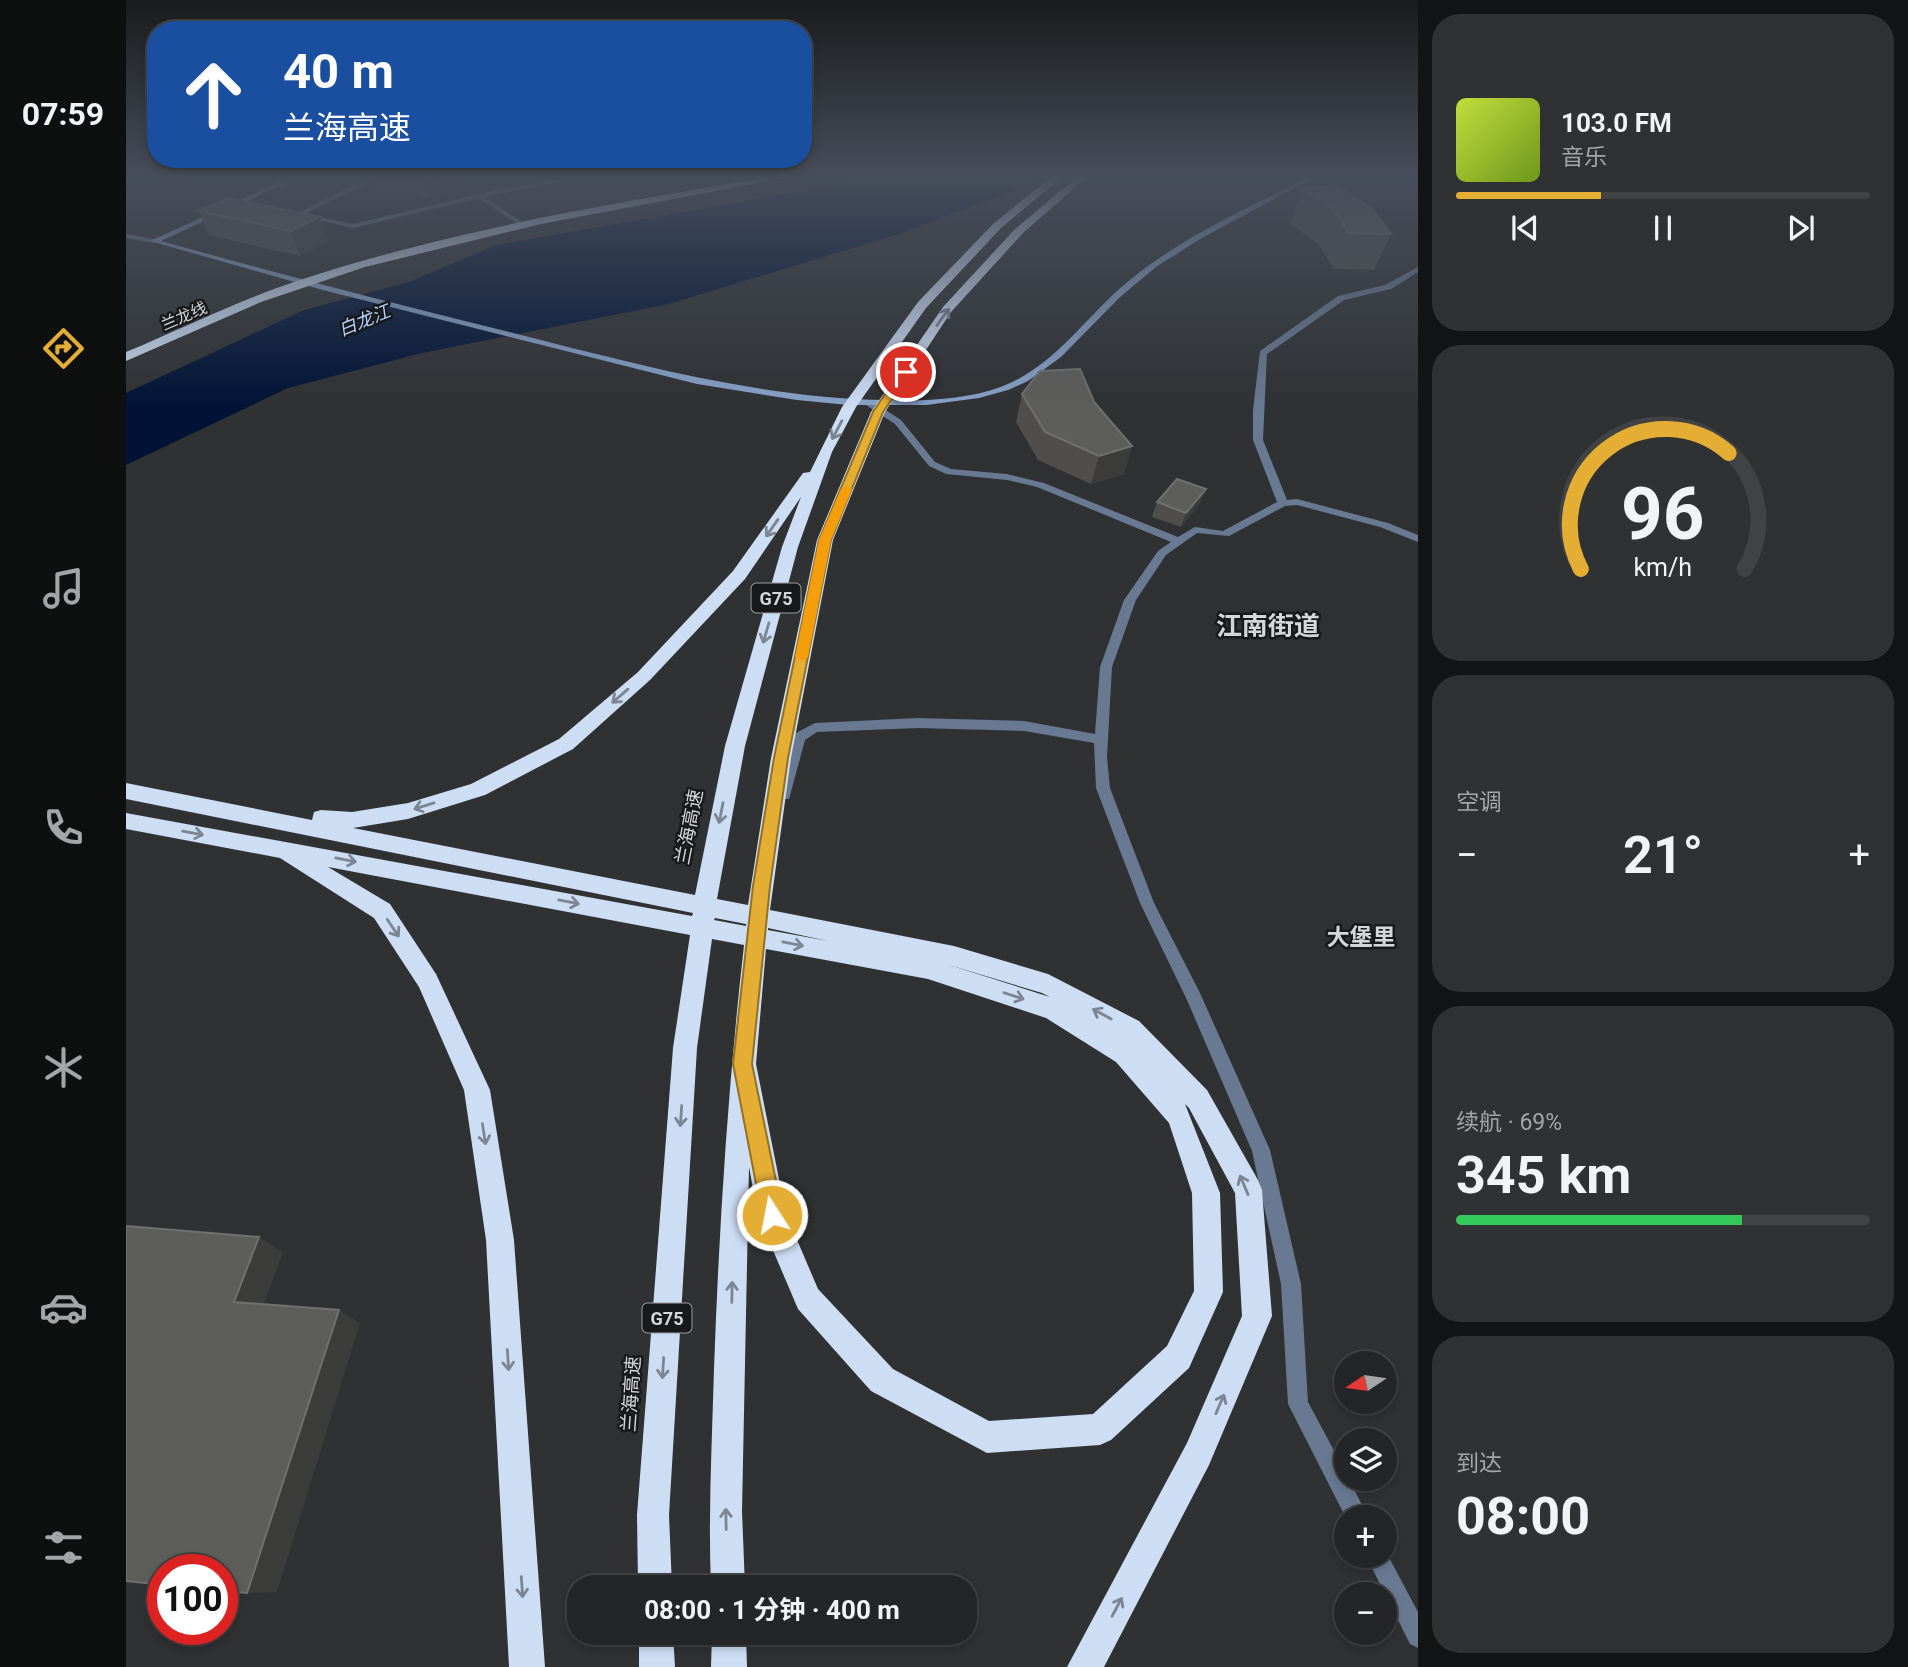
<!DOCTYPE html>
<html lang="zh">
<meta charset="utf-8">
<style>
body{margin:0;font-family:Roboto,"Noto Sans SC",sans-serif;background:#2f3132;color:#f1f3f6;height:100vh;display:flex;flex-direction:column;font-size:26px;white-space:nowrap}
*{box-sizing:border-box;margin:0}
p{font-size:23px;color:#a3a5a7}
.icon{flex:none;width:38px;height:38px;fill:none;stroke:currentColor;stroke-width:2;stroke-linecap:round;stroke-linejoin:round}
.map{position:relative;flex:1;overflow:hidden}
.details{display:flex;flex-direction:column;gap:14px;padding:14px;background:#131415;width:490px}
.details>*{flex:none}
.hud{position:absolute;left:21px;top:21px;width:665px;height:147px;border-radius:28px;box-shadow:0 4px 10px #0003,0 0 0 2px #404243;background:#1a4fa0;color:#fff;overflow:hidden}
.needle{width:46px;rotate:257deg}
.buttons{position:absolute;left:1208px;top:1351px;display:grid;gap:14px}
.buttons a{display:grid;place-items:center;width:63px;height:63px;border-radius:50%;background:#232526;box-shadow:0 4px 10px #0003,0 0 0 2px #404243;font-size:35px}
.speed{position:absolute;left:21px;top:1554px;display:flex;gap:14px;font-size:35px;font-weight:700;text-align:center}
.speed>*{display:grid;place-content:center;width:91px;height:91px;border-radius:50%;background:#232526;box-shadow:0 4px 10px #0003,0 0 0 2px #404243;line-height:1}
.speed .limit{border:10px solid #d22;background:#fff;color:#111}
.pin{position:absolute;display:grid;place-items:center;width:60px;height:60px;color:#fff;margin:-30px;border:4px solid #fff;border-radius:50%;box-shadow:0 2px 7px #0007}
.me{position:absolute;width:77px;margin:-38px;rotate:349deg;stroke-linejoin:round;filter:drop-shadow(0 0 5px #0008)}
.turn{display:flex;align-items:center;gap:24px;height:147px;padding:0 21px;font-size:32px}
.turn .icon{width:91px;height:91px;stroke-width:2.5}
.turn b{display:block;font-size:49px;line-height:60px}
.big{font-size:52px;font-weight:700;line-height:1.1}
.details .widget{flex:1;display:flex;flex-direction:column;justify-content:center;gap:10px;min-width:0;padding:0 24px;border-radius:28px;background:#2f3132}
.details .dial{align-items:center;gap:0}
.dial svg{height:182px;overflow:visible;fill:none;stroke:#404243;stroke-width:7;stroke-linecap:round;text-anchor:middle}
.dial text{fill:#f1f3f6;stroke:none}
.song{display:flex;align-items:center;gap:21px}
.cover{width:84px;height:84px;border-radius:10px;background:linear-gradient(135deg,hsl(70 70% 55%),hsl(80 70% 35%))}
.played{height:7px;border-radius:4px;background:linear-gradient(90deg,#e4ae35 35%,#404243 35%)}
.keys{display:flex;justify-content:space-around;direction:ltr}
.heat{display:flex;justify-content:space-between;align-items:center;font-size:38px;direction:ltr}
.charge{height:10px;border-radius:5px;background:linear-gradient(90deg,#34c759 69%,#404243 0)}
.trip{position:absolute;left:441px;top:1575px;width:410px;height:70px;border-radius:28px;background:#232526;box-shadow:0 4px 10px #0003,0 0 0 2px #404243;font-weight:700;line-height:70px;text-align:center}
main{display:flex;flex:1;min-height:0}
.tab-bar{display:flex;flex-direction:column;width:126px;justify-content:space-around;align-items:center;background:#0e0f0f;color:#a3a5a7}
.tab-bar .icon{width:49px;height:49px}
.tab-bar .current{color:#e4ae35}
.tab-bar b{font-size:32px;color:#f1f3f6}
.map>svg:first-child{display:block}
.water{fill:#001336}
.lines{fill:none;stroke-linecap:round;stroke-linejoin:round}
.street{fill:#697991;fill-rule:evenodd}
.secondary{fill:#88a2c8;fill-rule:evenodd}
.highway{fill:#cdddf4;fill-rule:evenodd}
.wall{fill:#4f4e4c}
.shaded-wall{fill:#3c3c3b}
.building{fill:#5d5d5a;stroke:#70706e;stroke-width:2}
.oneway{stroke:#7c8592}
.route{fill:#e4ae35;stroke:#947122;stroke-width:2}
.slow{fill:#f59e0b}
.labels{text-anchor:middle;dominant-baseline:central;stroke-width:5;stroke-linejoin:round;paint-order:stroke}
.far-street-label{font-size:16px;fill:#d5d6d7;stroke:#18191a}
.far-water-label{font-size:18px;font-style:italic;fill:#b1d0ff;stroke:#18191a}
.shield{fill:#18191a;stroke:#9c9d9e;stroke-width:2}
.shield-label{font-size:18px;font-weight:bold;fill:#d5d6d7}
.street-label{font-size:19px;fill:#d5d6d7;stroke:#18191a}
.quarter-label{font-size:23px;font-weight:bold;fill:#d5d6d7;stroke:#18191a}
.district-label{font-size:26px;font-weight:bold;fill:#d5d6d7;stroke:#18191a}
</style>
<main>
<nav class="tab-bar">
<b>07:59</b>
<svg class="icon current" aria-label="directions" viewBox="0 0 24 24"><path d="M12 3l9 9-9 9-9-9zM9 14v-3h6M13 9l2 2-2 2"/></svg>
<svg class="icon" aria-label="music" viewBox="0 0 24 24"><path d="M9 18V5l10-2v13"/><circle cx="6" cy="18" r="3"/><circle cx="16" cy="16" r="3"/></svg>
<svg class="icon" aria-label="phone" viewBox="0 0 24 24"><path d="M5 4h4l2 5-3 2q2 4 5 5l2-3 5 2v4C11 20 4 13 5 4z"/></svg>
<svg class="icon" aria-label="climate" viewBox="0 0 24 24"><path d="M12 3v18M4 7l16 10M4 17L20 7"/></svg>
<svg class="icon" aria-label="car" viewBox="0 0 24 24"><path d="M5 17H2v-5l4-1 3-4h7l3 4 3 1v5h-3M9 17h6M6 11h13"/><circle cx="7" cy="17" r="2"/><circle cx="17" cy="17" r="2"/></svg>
<svg class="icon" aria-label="filters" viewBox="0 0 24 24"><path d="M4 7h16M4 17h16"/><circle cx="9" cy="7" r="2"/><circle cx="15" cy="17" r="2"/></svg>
</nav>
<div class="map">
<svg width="1292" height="1667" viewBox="0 0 1292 1667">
<rect width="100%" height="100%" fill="#2f3133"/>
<!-- water -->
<path class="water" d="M755,177H923L773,234L543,304L296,353L162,388L0,465V393L178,310L283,282L370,245Z"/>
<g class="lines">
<!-- street -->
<path class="street" d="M246,177H253L182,212V215L227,224L371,190L445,177H457L359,197L397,223L395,226L353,198L227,228L176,216L177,210Z
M0,234L28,239L32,241L28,243L0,238Z
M1292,267V272L1265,289L1218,300L1141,354L1137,440L1161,500L1171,499L1262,523L1292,535V542L1254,527L1171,505L1159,506L1103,536L1071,533L1040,555L1010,600L986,667L981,757L984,788L1028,903L1074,993L1144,1150L1175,1284L1182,1402L1220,1473V1479H1223L1242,1517L1220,1518L1162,1404L1155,1284L1126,1151L1061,1000L1014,903L970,788L968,743L898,731L792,728L691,732L679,740L663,799H653L651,795L667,737L668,734L689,723L792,718L898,721L969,734L974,667L998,600L1032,551L1045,542L911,487L881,480L820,474L803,466L769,424L740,405V401H746L775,420L809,462L825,469L881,474L918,483L1052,537L1069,527L1097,531L1151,502L1127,440V410L1134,351L1212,296L1259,285Z
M1258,1548L1292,1612V1648L1284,1644L1240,1556H1258Z"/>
<!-- secondary -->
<path class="secondary" d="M165,177H173L35,241C146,272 258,301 371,329C500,361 627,398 761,400C799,401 841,400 877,386C931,365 961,314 1005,279C1058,236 1122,208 1182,177H1189L1074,239L1030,267L994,297L935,357L902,381L882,390L853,398L800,405H722L671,400L571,384L197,290L24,241Z"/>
<!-- highway -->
<path class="highway" d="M643,177H663L415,224L239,267L135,302L0,361V352C57,328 113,300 171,281C325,230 484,204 643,177Z
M925,177H936L875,228L800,308L730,407L706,452L672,547L619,746L591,899L622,905L645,758L691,540L745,412L817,307L889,229L951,177H961L897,233L825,312L759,412L707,540L665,758L644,910L828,946L922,974L1013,1021L1081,1090L1132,1180L1136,1190L1146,1316L1083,1465L978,1667H941L1061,1443L1116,1316L1109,1193L1063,1108L1059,1104L1094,1193L1097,1292L1063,1368L985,1440L974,1445L861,1453L745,1391L672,1309L632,1215L623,1167L616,1511L619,1587H585C582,1515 586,1442 588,1369C593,1227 602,1086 618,945L586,939L571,1048L543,1515L546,1587H512L511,1515L547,1048L564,935L202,867L264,904L310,974L364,1090L388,1240L419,1667H383L360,1240L338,1090L293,987L248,918L154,858L0,829V813L566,916L567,913L0,799V783L186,820L188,812L195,810L226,812L282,803L345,784L433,739L512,672L607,571L677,473L684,472L716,407L792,302L867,224ZM675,497L656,547L599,746L569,895L227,828L282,819L359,795L447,749L524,680L619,579ZM589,918L620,924V926L588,920ZM642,928L702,941L642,930ZM640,949L802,979L920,1018L990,1062L1043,1123L1066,1193L1068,1291L1041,1346L967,1414L863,1421L767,1369L692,1289L660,1214L630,1064ZM820,964L916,993L924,997Z
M513,1633H547L549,1667H513Z
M586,1633H620L621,1667H585Z"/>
</g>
<!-- wall -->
<path class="wall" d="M246,177H331L318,182L320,191L302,198L249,184Z
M1177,188L1265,234L1248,270L1208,269L1193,245L1164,223Z
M102,198L202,241L174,256L83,235L73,211Z
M896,394L968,402L1006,446L998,474L965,484L912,460L890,422Z
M1080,489L1074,503L1055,527L1026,517L1031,502Z"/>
<!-- shaded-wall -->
<path class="shaded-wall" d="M303,177H331L318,182L320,191L302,198L297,179Z
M194,217L202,241L174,256L165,231Z
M1006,446L998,474L965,484L973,456Z
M1080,489L1074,503L1055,527L1060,513Z
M133,1237L157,1252L134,1315L108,1302Z
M213,1310L234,1323L151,1592L121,1593Z"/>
<!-- building -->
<path class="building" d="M288,177H303L297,179Z
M1211,186L1246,209L1265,234L1223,233L1208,210L1177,188Z
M102,198L194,217L165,231L73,211Z
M954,369L968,402L1006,446L973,456L919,432L896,394L914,371Z
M1051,479L1080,489L1060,513L1031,502Z
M0,1226L133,1237L108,1302L213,1310L121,1593L96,1591V1570H37V1585L0,1581Z"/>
<!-- one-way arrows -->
<defs><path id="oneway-shaft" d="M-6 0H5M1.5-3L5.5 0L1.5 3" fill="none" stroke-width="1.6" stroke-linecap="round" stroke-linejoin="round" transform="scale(1.75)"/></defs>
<g class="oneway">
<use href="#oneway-shaft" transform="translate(817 317) rotate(-54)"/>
<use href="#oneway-shaft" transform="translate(711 430) rotate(118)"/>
<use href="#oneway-shaft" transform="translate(646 528) rotate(125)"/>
<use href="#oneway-shaft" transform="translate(640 633) rotate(106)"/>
<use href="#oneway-shaft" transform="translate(494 696) rotate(139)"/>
<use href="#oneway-shaft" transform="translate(298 806) rotate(163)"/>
<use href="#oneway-shaft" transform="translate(595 813) rotate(101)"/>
<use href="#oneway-shaft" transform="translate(67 833) rotate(10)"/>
<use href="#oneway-shaft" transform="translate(220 860) rotate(11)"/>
<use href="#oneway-shaft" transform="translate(443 902) rotate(11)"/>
<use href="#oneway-shaft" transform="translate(267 928) rotate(56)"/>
<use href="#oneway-shaft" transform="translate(667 944) rotate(11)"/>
<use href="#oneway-shaft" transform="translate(888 996) rotate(18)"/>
<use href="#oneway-shaft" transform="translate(976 1014) rotate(-151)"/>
<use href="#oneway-shaft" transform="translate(555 1116) rotate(94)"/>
<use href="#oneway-shaft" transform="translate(358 1134) rotate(81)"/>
<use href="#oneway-shaft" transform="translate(1118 1185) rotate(-113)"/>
<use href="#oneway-shaft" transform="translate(606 1292) rotate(-89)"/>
<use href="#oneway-shaft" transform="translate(382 1360) rotate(86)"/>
<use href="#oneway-shaft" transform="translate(537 1368) rotate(94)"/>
<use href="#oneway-shaft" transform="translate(1094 1404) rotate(-67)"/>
<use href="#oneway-shaft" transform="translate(600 1519) rotate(-91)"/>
<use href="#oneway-shaft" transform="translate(396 1587) rotate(86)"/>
<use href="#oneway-shaft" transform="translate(991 1607) rotate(-62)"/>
</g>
<!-- sky -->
<linearGradient id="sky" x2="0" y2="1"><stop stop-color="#1a1b1c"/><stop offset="0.43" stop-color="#474e5b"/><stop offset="1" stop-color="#474e5b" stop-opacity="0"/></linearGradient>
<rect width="1292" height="410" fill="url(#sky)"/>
<!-- route -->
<path class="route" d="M780,369L785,372L757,412L705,540L662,758L644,886L626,1064L657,1215L654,1223L646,1226L639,1223L636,1215L607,1064L627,886L648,758L693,540L747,412L776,369Z"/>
<!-- slow -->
<path class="slow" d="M720,485L726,489L705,540L682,657L676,661L669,657L693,540L715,489Z"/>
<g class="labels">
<!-- far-street labels -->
<g class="far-street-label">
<text transform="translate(58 316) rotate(-23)">兰龙线</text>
</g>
<!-- far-water labels -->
<g class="far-water-label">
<text transform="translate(238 320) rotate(-22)">白龙江</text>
</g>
<!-- shield labels -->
<g class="shield">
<rect x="625.5" y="583.5" width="49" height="29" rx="5"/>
<rect x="516.5" y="1303.5" width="49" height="29" rx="5"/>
</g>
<g class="shield-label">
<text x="650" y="598">G75</text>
<text x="541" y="1318">G75</text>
</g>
<!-- street labels -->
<g class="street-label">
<text transform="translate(563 827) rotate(-79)">兰海高速</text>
<text transform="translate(505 1394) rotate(-86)">兰海高速</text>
</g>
<!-- quarter labels -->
<g class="quarter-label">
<text x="1235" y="937">大堡里</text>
</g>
<!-- district labels -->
<g class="district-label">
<text x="1142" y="626">江南街道</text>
</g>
</g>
</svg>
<div class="buttons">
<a><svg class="needle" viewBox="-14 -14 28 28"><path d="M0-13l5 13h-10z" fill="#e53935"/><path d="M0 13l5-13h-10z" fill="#a3a5a7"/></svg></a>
<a><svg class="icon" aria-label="layers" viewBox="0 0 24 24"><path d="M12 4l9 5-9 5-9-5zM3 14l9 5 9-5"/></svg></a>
<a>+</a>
<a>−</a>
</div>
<div class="speed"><div class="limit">100</div></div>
<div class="pin" style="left:780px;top:372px;background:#d93025"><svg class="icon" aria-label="arrive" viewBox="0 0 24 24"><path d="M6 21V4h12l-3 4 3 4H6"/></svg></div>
<svg class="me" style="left:646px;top:1215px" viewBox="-20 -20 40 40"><circle r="17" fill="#e4ae35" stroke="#fff" stroke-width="3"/><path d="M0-11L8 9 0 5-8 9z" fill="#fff"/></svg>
<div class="trip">08:00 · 1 分钟 · 400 m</div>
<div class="hud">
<div class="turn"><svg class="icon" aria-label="ahead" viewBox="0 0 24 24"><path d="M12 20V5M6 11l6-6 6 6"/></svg><div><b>40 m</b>兰海高速</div></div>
</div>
</div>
<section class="details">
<div class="widget">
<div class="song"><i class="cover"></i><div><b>103.0 FM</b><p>音乐</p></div></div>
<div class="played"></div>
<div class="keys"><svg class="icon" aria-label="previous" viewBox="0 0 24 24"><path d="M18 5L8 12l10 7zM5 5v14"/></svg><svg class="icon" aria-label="pause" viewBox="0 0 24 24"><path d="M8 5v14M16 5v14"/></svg><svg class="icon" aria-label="next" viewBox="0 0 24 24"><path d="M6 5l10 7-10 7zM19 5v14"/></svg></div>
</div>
<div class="widget dial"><svg viewBox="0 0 100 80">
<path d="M14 69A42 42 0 1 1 86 69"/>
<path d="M14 69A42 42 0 0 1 79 18" stroke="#e4ae35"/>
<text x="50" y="56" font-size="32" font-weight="700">96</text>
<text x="50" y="72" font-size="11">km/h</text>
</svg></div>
<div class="widget"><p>空调</p>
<div class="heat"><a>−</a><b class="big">21°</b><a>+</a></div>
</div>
<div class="widget"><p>续航 · 69%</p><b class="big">345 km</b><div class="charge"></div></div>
<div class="widget"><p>到达</p><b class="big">08:00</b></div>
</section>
</main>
